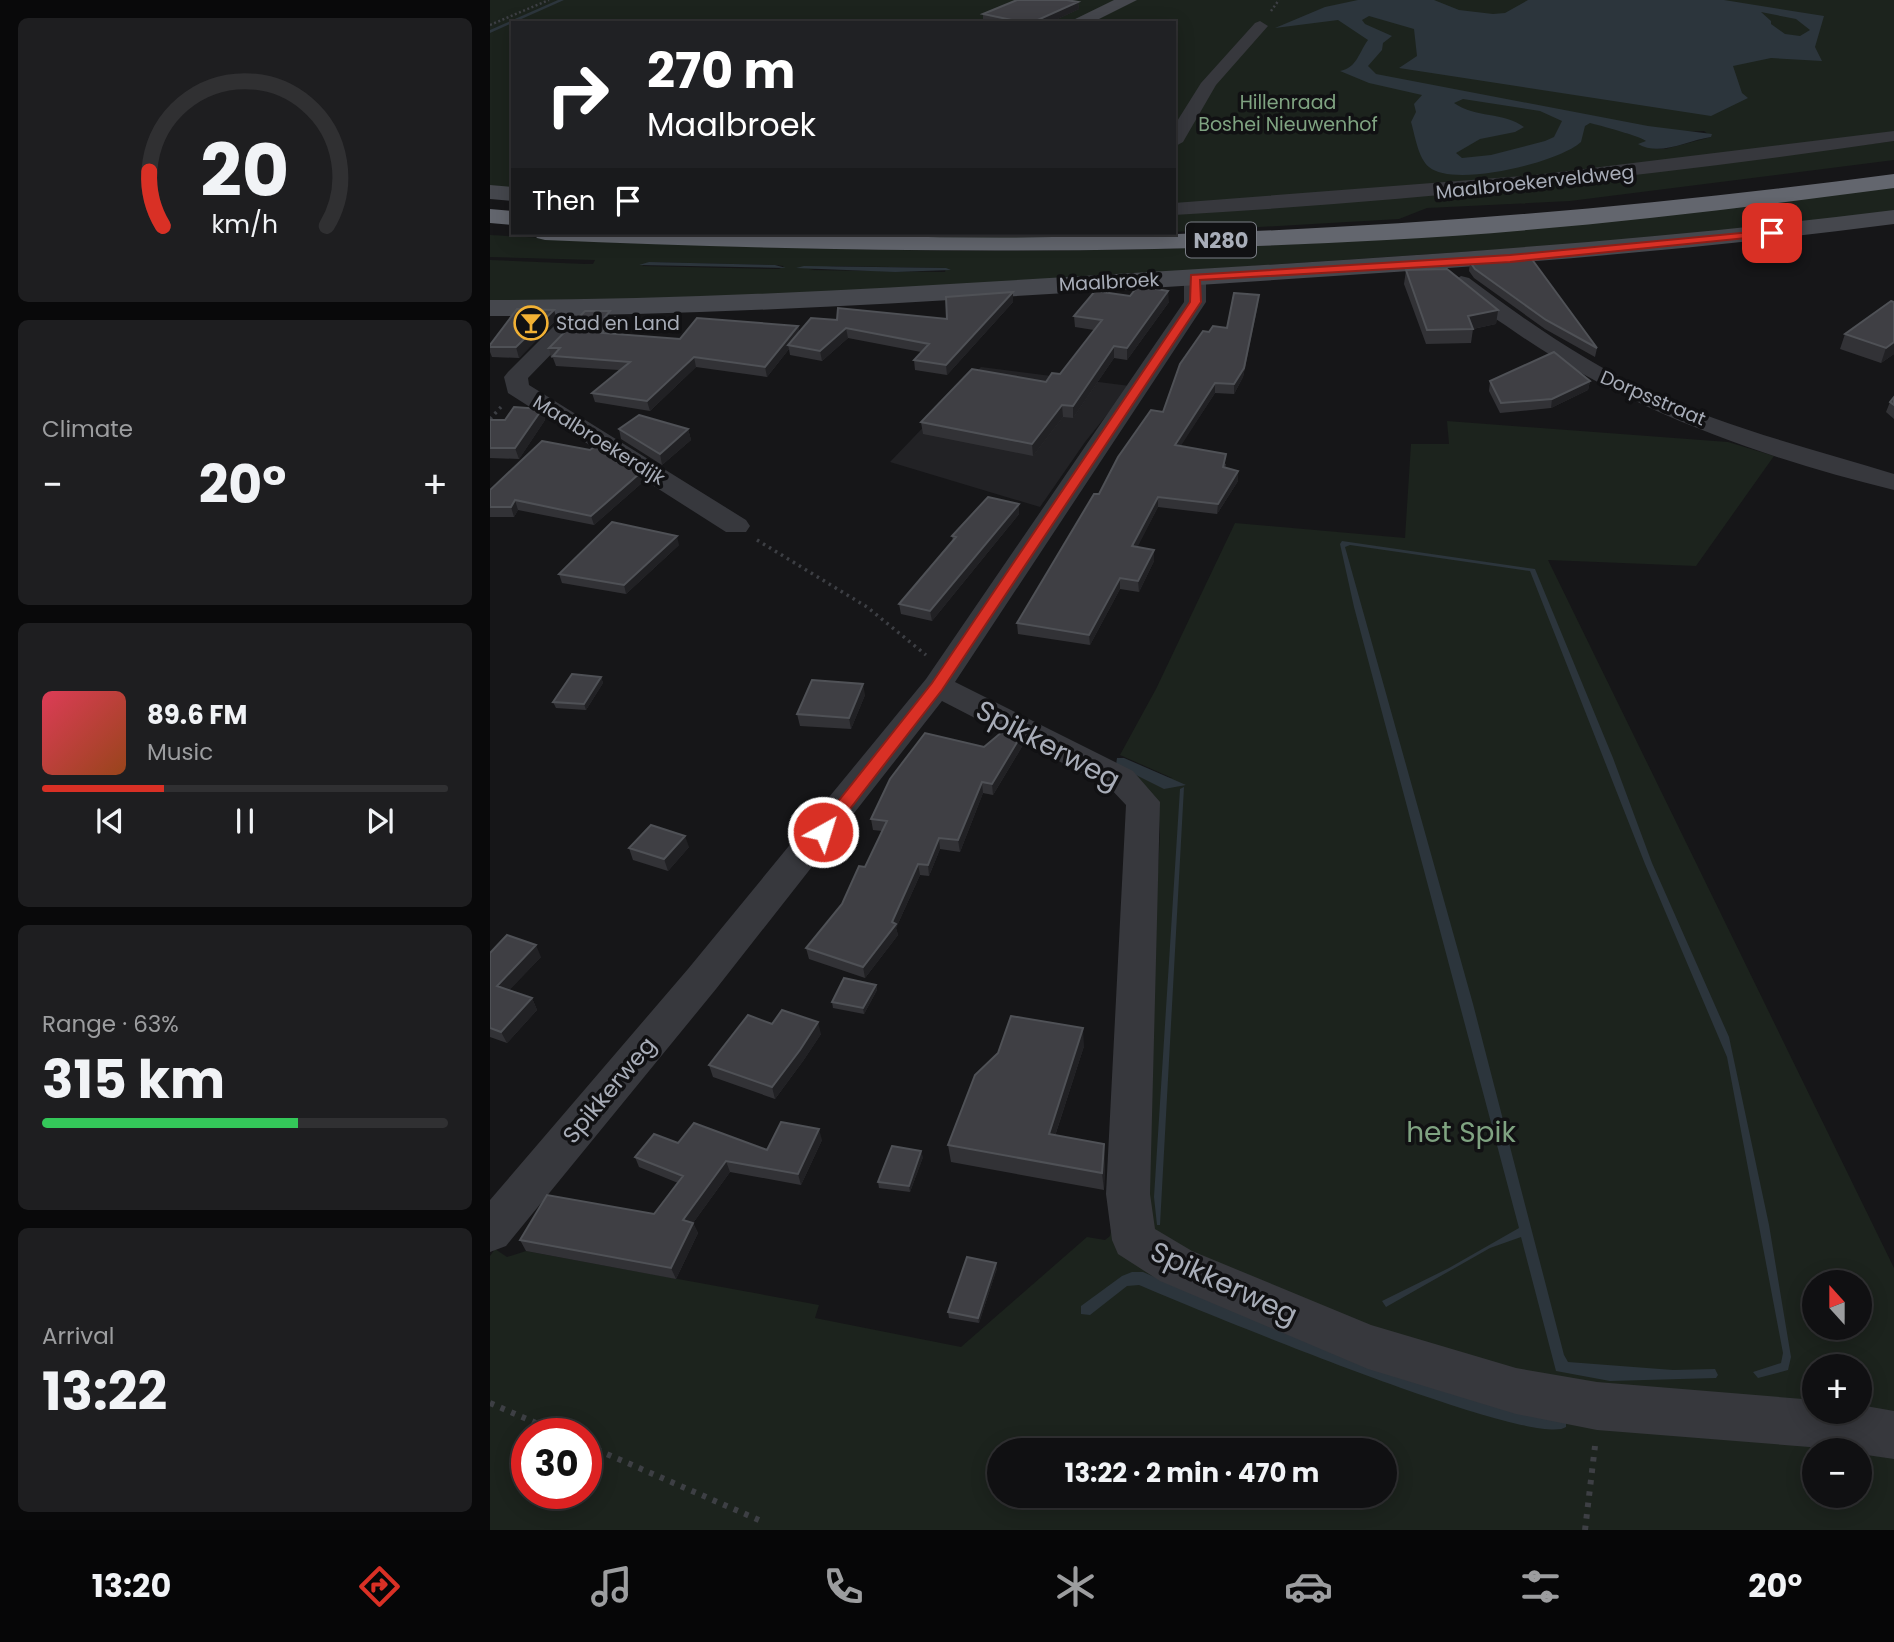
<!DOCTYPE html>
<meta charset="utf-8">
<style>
body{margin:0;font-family:Poppins,sans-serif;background:#1e1e20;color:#f1f3f6;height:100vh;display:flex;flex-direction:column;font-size:26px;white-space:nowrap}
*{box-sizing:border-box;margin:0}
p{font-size:23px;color:#9c9d9f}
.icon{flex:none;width:38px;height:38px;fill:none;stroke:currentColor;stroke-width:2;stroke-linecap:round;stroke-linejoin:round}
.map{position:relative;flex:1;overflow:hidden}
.side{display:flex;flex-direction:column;gap:18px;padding:18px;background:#09090a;width:490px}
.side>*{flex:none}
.banner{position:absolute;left:21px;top:21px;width:665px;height:214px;border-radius:0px;box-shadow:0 4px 18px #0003,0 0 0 2px #303032;background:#202124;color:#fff;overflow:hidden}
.needle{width:46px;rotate:339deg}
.tools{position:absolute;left:1312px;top:1270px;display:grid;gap:14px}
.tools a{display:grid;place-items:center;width:70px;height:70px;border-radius:50%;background:#101012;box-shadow:0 4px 18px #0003,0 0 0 2px #303032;font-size:35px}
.speed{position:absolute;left:21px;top:1418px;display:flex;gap:14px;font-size:35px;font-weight:700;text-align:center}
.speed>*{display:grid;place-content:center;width:91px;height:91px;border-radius:50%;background:#101012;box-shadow:0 4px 18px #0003,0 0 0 2px #303032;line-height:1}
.speed .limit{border:10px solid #d22;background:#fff;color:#111}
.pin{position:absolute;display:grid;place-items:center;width:60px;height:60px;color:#fff;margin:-30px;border-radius:14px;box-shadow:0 4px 10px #0006}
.me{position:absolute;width:77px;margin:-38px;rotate:39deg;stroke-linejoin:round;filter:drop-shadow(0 0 5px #0008)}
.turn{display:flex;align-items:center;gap:24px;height:147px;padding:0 21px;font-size:32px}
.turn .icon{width:91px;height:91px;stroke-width:2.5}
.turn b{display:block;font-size:49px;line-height:60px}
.then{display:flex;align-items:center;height:66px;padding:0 21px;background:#0003;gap:14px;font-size:26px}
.big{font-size:52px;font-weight:700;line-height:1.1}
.side .card{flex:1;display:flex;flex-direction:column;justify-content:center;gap:10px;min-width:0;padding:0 24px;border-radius:10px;background:#1e1e20}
.side .dial{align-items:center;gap:0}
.dial svg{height:182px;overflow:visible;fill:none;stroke:#303032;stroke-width:7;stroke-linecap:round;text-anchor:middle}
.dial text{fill:#f1f3f6;stroke:none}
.song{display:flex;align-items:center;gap:21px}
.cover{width:84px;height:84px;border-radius:10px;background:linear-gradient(135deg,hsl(350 70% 55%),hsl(20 70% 35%))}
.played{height:7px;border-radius:4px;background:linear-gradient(90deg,#d93025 30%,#303032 30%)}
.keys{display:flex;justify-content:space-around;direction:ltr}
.heat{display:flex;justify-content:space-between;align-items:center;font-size:38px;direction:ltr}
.charge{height:10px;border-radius:5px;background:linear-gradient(90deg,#34c759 63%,#303032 0)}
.trip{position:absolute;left:497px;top:1438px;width:410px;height:70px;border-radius:35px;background:#101012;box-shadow:0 4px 18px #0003,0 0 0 2px #303032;font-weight:700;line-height:70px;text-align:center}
.menu{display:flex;height:112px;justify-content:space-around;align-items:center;background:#060607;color:#9c9d9f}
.menu .icon{width:49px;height:49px}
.menu .active{color:#d93025}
.menu b{font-size:32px;color:#f1f3f6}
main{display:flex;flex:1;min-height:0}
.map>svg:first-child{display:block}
.built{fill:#222225}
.green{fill:#1c231d;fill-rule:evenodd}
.water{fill:#2c353c;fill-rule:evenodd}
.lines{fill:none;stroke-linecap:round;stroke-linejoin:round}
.stream{fill:#2c353c;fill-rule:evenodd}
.path-far2{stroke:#3d3f44;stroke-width:2.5;stroke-dasharray:2 2.5;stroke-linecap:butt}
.path-far1{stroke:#3d3f44;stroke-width:3.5;stroke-dasharray:2.5 4.5;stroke-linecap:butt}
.path{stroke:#3d3f44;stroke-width:6;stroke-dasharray:4.5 7;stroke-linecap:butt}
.street{fill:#37383d;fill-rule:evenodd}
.secondary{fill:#45474d;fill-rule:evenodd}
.highway{fill:#63666e;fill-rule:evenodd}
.wall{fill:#323236}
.shaded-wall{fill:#212124}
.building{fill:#3f3f44;stroke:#4f5156;stroke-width:2}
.route{fill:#d93025;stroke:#8d1f18;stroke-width:2}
.labels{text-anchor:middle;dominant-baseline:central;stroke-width:7;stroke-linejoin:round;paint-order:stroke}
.far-park-label{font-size:19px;fill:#7fa381;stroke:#111113}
.far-street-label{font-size:19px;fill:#a8adb8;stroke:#111113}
.far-poi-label{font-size:19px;fill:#a8adb8;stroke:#111113;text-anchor:start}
.shield{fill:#111113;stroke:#7b7e86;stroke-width:2}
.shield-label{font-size:21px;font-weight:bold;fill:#a8adb8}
.street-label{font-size:23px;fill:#a8adb8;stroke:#111113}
.near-street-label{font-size:28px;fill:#a8adb8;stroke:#111113}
.near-park-label{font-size:28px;fill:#7fa381;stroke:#111113}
</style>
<main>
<section class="side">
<div class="card dial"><svg viewBox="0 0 100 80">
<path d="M14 69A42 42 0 1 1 86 69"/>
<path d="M14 69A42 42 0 0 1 8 45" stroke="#d93025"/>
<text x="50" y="56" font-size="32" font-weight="700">20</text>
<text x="50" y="72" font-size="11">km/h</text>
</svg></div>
<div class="card"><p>Climate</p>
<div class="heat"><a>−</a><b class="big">20°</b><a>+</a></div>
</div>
<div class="card">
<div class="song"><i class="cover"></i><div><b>89.6 FM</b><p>Music</p></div></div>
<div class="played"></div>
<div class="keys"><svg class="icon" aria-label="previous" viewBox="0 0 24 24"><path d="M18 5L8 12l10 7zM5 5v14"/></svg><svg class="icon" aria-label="pause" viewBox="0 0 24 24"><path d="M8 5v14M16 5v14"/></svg><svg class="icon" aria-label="next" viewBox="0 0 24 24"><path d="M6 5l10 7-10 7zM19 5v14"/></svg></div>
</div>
<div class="card"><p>Range · 63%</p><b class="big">315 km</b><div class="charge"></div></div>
<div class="card"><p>Arrival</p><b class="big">13:22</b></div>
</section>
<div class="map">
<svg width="1404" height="1530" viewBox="0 0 1404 1530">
<rect width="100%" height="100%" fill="#161618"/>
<!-- built -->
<path class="built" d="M491,367L640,386L595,442L550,507L400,462Z"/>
<!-- green -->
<path class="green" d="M0,0H1404V134L1136,175L1404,141V160L1080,201L937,208L909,219L684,232V23H23V189L0,188ZM1164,127L1188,132L1214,131L1221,137L1175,149L1161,148L1155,138L1136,133Z
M1404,186V211L1169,239L250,300L0,302V260L95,264H103L105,260L0,257V235C331,254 665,259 996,232C1132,221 1268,202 1404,186ZM159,262L285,265L294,266L289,269L152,266ZM343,266L456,268L455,272L319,270Z
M398,233H680L467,245Z
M957,421L1238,442L1284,456L1206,566L1058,560L1404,1268V1530H0V1256L5,1249L17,1257L36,1251L329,1305L325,1318L471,1347L597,1237L615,1240L620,1236L661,1002L670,834L669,816L624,768L682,778L630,755L666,689L745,523L915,538L921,444H959ZM1325,1283H1370V1328H1325ZM1325,1367H1370V1412H1325ZM37,1433H96V1493H37ZM509,1451H894V1496H509ZM1325,1451H1370V1496H1325Z"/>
<!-- water -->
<path class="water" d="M868,0H944L969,10L1003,14L1015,13L1038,0H1234L1334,16L1325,47L1332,61L1281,58L1243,66L1252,93L1258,98L1221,116L909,68L927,56L924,29L879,16L872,20L875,24L902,36L893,43L892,50L878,66L886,74L1158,126L1222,134L1221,137C1198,140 1170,157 1148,144L1156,141C1153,137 1108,125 1100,123L1095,126L1091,142C1068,163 963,188 939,167C928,158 925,135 921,122L926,112L924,104L932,95L879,83L850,71C867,68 869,52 878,40L848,20L785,28L835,7ZM1271,12L1306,19L1320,30L1310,36L1295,34L1281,24V21ZM973,99L1050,111L1072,121L1064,137L1055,141L1001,155L972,158L966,153L990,139L1025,132L1034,127C1014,112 985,118 964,103Z
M159,262L285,265L296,268L149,265Z
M314,266L456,268L461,270L405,272L306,268Z
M852,541L1045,569L1123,758L1162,863L1239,1037L1279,1225L1301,1357L1298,1370L1268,1378L1263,1372L1291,1363L1293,1353L1237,1057L1155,864L1040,571L860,545L855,547L983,1004L1074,1355L1078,1362L1183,1370L1225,1369L1228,1375L1226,1378L1120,1381L1066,1371L1031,1237L1000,1248L896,1307L892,1301L959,1268L1029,1228L864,607L850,544Z
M627,758H634L696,785L674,789L626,765Z
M694,787L670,1225H667L664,1197L690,789Z
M642,1272H653L753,1315L1076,1423V1427C1044,1450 701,1307 649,1285L637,1286L600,1315L591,1314V1306L632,1276Z"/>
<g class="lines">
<!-- stream -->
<path class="stream" d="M68,0H74L0,33V30Z"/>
<!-- path-far2 -->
<path class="path-far2" d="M781,11L789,0
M0,25L59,0"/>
<!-- path-far1 -->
<path class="path-far1" d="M0,419L11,407
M267,540L377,607L436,655"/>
<!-- path -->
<path class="path" d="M0,1403L69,1433
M96,1445L269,1520
M1095,1530L1105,1446"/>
<!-- street -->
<path class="street" d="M770,21L778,26L726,85L693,142L684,147V126L711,83L765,23Z
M1404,131V141C1165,176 925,201 684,215V203L1045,175Z
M705,271L716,277V302L465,682L643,771L670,802L660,1194L665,1229L702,1251L881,1325L1026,1368L1107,1382L1325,1400V1412H1370V1405L1404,1411V1459L1370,1454V1451L1107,1430L1026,1414L878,1369L670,1281L628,1254L622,1240L616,1194L636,805L619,787L452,701L226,989L16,1246L0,1252V1200L198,969L436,679L694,302V277Z
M971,276L979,278C1036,321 1095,362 1160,392C1238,428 1322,449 1404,474V490C1266,456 1132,408 1015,325C998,313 972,300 960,283Z
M94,302L105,309L38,378L39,385L256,520L260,526L256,532H236L18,393L14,377L18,372L86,304Z"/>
<!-- secondary -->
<path class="secondary" d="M624,0H647L601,23H577Z
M0,185L23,187V201L0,199Z
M1404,210V224C1151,257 897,273 643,289C429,302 215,316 0,316V300C215,300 429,286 643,273C897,258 1151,242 1404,210Z"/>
<!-- highway -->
<path class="highway" d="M1404,174V188C1236,210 1067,231 897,240C616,256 336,252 55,240L47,238L43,233C216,227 390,240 564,237C846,233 1125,211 1404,174Z
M0,209L23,211V225L0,223Z"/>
</g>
<!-- wall -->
<path class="wall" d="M588,2L589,9L559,23H502L493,21V14Z
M980,262L1107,348L1105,357L1055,329L984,278L979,271Z
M916,270L1008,310L1006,324L983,329L981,343L936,344L914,284Z
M523,292V302L457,375L425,370L424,360L431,352L358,338L332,361L300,355L299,349L277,377L206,367L160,411L105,402L102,393L129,370L66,366L63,358H61L59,348L121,317H126L128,327L122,334L190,339L308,326L309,332L347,320L457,319Z
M679,302L637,360L624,358L583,418L573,417L543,456L433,434L431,422L556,382L570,374L604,330L585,327L584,316Z
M1404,302V354L1391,363L1350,349L1355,334Z
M768,304L753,377L744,394L725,393L690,446L736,464L735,468L748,471V481L727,514L668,507L647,547L664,550V561L649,592L630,589L600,645L528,634L527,623L609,494L673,412L719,332L737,328Z
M67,319L29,358L2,357L0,352V345Z
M1000,381H1100L1098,390L1061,408L1010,413L999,391Z
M1404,397V419L1396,412L1400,402Z
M52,409L55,420L29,459L0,458V420H15Z
M129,429H198L201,440L172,465L131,439Z
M153,482L104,525L28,510L24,517H0V490Z
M529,504V514L442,621L411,614L409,604L463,541L462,536Z
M189,545L136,594L72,583L69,574Z
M111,677L113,683L96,710L66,708L63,702Z
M375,695L361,729L310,726L307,714Z
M533,745L503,795L493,793L470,852L450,849L439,876L430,875L406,928L408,935L375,978L319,959L316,948L352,904L375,867L392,831L383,830L381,819L494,747Z
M199,847L178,871L143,860L139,848Z
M0,953L51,957L19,990L42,998L47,1010L17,1043L0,1037Z
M386,985L387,990L374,1014L343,1008L342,1002Z
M282,1024L331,1034L313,1061L285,1099L223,1077L219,1065Z
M594,1046L565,1136L615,1161L614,1190L461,1162L458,1145Z
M332,1140L311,1185L240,1172L203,1223L208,1233L186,1279L36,1251L30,1240L164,1214L188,1183L149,1167L145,1157L188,1143L277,1150Z
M433,1157L420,1192L389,1188L388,1182Z
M507,1268L489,1323L459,1318L458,1312Z"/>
<!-- shaded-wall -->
<path class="shaded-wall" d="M588,2L589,9L559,23H541Z
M678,291L679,302L637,360V348Z
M523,292V302L457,375L456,365Z
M769,295L768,304L753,377L744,394V384Z
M64,310L67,319L29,358L26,347Z
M1008,310L1006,324L982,329L978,316Z
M126,317L128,327L114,342L112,333Z
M308,326L310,335L298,345L299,349L277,377L275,367Z
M356,328L358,338L332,361L330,351Z
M1404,342V354L1391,363L1396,348Z
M624,346V358L583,418V406Z
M204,357L206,367L160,411L157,401Z
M1100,381L1098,390L1061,408L1062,399Z
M725,383V393L685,455V445Z
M572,405L573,417L543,456L542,444Z
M52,409L55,420L29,459L25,448Z
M198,429L201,440L172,465L170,454Z
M748,471V481L727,514L728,504Z
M150,473L153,482L104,525L101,516Z
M668,497V507L643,556L642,546Z
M25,500L28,510L24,517L21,507Z
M529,504V514L442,621L440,611Z
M187,536L189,545L136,594L134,585Z
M664,550V561L649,592L648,581Z
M630,578V589L600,645L599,635Z
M111,677L113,683L96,710L94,704Z
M373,684L375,695L361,729L359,718Z
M532,734L533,745L503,795L502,784Z
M492,782L493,793L470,852L468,840Z
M195,836L199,847L178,871L174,859Z
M449,838L450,849L439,876L438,865Z
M428,864L430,875L406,928L408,935L375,978L373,967L402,922Z
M46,945L51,957L12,998L7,986Z
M386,985L387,990L374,1014L373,1008Z
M42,998L47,1010L17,1043L11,1032Z
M328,1022L331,1034L313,1061L285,1099L282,1087Z
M593,1028L594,1046L560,1151L559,1134Z
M329,1129L332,1140L311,1185L308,1174Z
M614,1144L615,1161L614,1190L612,1173Z
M431,1151L433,1157L420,1192L419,1186Z
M236,1161L240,1172L203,1223L208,1233L186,1279L181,1268L193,1220Z
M506,1263L507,1268L489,1323L488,1318Z"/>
<!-- building -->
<path class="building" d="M527,0H577L588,2L541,23H536L493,14Z
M1041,258L1107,348L1056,320L985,269L980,262Z
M957,269L1008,310L978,316L983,329L937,330L916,270Z
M648,286L678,291L637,348L624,346L583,406L572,405L542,444L431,422L482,369L556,382L562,373L570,374L612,320L584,316L605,291L640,296Z
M523,292L456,365L424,360L439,344L356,328L330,351L298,345L321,318L347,320L348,308L457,319L456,297Z
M744,293L769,295L754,368L744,384L725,383L685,445L736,454L733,467L748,471L728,504L668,497L642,546L664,550L648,581L630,578L599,635L527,623L604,494H609L628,457L661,410L673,412L690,364L713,331L719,332L723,326L737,328Z
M1401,301L1404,302V342L1396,348L1355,334Z
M27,309L64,310L26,347H0V345Z
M95,311H120L115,317H126L112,333L190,339L207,318L308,326L275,367L204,357L157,401L102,393L140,362L63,356L70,348H59Z
M1064,352L1100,381L1062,399L1011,403L1000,381Z
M1404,397V405L1400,402Z
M24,407L52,409L25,448H0V420H15Z
M149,415L198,429L170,454L129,429Z
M52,441L100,450L107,445L150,473L101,516L25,500L21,507H0V490Z
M498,497L529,504L440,611L409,604L466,537L462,536Z
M122,522L187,536L134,585L69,574Z
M82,674L111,677L94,704L63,702Z
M322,680L373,684L359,718L307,714Z
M518,727L532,734L502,784L492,782L468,840L449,838L438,865L428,864L402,922L406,924L373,967L316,948L352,904L369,866L375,867L397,821L381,819L400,779L435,733L494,747Z
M161,825L195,836L174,859L139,848Z
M17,935L46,945L7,986L42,998L11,1032L0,1028V953Z
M354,978L386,985L373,1008L342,1002Z
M292,1010L328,1022L310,1050L282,1087L219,1065L258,1015L282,1024Z
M521,1016L593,1028L559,1134L614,1144L612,1173L458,1145L485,1075L508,1053Z
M291,1122L329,1129L308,1174L236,1161L193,1220L203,1223L181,1268L30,1240L57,1195L164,1214L193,1176L145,1157L164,1134L188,1143L204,1123L277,1150Z
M402,1146L431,1151L419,1186L388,1182Z
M477,1257L506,1263L488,1318L458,1312Z"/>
<!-- route -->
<path class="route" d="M1282,230L1286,235L1020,262L710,280L711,302L452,690L339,836H327V828L442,683L700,302L701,275L1020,255Z"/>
<!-- icons -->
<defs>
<symbol id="bar-ring" viewBox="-11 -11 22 22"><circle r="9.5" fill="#111113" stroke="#f2b134" stroke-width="1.5"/><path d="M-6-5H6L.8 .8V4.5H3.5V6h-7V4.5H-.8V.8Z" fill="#f2b134"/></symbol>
</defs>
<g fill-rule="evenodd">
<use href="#bar-ring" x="22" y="304" width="38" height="38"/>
</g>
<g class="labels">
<!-- far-park labels -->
<g class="far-park-label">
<text x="798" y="102">Hillenraad<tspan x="798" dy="22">Boshei Nieuwenhof</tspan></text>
</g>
<!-- far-street labels -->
<g class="far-street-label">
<text transform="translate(1045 182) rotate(-6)">Maalbroekerveldweg</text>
<text transform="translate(619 282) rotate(-3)">Maalbroek</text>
<text transform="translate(1163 398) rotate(23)">Dorpsstraat</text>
<text transform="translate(109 440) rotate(32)">Maalbroekerdijk</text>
</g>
<!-- far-poi labels -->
<g class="far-poi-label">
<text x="66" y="323">Stad en Land</text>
</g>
<!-- shield labels -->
<rect class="shield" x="696" y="222.5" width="70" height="35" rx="5"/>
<g class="shield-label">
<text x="731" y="240">N280</text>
</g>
<!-- street labels -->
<g class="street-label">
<text transform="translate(119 1090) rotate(-50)">Spikkerweg</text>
</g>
<!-- near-street labels -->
<g class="near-street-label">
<text transform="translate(558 745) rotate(28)">Spikkerweg</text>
<text transform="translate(734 1283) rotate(25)">Spikkerweg</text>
</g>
<!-- near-park labels -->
<g class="near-park-label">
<text x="971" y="1132">het Spik</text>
</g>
</g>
</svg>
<div class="tools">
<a><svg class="needle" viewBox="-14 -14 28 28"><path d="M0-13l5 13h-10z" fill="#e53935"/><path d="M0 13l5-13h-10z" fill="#9c9d9f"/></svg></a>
<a>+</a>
<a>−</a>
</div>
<div class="speed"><div class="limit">30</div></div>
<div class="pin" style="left:1282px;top:233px;background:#d93025"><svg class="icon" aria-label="arrive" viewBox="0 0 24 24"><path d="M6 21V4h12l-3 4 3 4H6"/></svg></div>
<svg class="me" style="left:333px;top:832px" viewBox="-20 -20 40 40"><circle r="17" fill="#d93025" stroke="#fff" stroke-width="3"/><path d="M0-11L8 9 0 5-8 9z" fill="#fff"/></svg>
<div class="trip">13:22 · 2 min · 470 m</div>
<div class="banner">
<div class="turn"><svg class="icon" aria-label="right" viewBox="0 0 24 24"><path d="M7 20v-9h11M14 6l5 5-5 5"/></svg><div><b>270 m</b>Maalbroek</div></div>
<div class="then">Then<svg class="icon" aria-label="arrive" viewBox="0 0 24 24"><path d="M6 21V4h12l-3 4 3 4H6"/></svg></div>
</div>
</div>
</main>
<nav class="menu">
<b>13:20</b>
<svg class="icon active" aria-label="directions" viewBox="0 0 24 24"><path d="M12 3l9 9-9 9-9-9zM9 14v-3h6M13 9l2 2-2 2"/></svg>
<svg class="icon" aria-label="music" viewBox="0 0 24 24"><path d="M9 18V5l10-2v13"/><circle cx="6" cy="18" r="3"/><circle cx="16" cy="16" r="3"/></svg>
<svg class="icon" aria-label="phone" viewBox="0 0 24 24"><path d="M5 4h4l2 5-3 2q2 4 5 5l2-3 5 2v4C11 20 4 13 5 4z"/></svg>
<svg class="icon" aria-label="climate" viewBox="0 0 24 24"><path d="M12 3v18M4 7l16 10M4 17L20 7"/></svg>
<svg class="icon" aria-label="car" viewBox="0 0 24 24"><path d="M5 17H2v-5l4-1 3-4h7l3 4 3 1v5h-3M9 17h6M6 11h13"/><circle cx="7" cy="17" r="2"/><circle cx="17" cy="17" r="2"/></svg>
<svg class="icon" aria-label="filters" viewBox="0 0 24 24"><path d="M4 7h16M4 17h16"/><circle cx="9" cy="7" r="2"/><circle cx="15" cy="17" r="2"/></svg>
<b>20°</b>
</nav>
